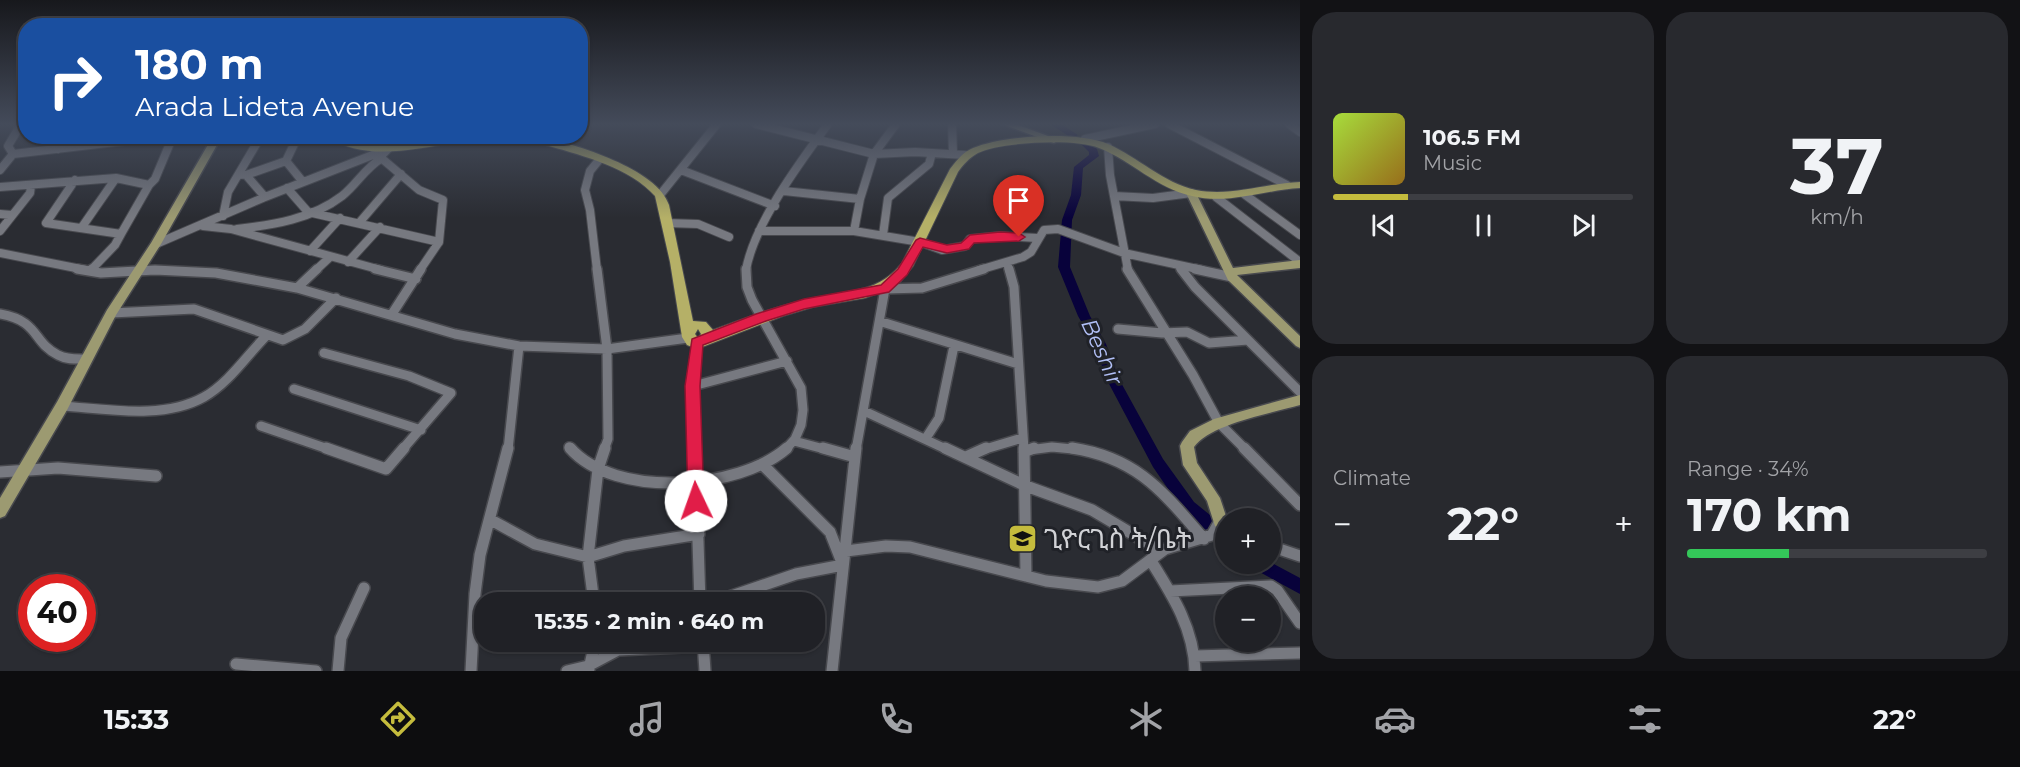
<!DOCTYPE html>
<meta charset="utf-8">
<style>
body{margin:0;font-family:Montserrat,"Noto Sans Ethiopic",sans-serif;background:#28292e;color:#f1f3f6;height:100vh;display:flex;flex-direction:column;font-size:22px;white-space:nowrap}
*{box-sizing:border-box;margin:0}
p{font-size:20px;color:#a2a3a7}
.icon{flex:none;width:33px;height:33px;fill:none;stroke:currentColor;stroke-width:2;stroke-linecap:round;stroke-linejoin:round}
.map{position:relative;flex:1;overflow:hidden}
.drawer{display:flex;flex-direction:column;gap:12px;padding:12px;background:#121215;width:720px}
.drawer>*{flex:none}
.guide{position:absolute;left:18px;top:18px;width:570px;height:126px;border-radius:24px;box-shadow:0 2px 4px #0004,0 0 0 2px #3d3e43;background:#1a4fa0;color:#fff;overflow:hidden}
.buttons{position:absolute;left:1215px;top:508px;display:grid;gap:12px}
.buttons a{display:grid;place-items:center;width:66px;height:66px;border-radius:50%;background:#202126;box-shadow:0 2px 4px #0004,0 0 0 2px #3d3e43;font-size:30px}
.speed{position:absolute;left:18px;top:574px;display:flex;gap:12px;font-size:30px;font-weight:700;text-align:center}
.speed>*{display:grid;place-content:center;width:78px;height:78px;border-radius:50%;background:#202126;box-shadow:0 2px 4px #0004,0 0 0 2px #3d3e43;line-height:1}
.speed .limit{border:9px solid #d22;background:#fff;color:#111}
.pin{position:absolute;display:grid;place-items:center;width:51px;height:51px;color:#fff;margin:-62px -26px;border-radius:50% 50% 50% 0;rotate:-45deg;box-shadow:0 0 6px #0007}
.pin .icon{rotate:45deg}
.me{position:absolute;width:66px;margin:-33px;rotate:357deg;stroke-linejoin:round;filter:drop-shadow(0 0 4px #0008)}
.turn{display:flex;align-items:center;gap:21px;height:126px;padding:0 18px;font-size:27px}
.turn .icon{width:78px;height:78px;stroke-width:2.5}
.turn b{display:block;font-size:42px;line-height:51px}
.big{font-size:45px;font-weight:700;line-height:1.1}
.drawer .widget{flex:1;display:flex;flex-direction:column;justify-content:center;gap:9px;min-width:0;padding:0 21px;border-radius:24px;background:#28292e}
.drawer .dial{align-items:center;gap:0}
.dial b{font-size:78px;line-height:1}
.song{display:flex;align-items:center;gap:18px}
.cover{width:72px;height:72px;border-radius:9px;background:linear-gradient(135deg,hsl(80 70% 55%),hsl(40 70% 35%))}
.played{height:6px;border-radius:3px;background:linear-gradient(90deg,#c5bc3d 25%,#3d3e43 25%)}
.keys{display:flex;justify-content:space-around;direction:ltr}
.heat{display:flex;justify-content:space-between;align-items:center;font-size:33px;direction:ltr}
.charge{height:9px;border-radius:4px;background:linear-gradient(90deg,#34c759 34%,#3d3e43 0)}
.drawer .tiles{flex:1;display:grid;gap:12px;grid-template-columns:repeat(2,1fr)}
.trip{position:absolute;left:474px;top:592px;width:351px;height:60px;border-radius:24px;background:#202126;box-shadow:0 2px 4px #0004,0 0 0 2px #3d3e43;font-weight:700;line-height:60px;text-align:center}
.tabs{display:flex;height:96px;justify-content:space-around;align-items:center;background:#0d0d0f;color:#a2a3a7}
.tabs .icon{width:42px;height:42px}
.tabs .active{color:#c5bc3d}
.tabs b{font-size:27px;color:#f1f3f6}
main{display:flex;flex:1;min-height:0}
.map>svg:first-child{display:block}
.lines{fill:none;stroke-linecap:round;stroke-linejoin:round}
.stream{stroke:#08023b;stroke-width:1.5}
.river{fill:#08023b;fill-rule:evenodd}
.minor-far2-casing{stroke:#48494e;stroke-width:10}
.minor-far1-casing{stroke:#48494e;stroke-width:12}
.minor-casing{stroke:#48494e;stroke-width:14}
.major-casing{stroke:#48494e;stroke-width:3}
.highway-casing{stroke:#48494e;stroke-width:2}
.minor-far2{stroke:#777980;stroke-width:8}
.minor-far1{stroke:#777980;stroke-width:9}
.minor{stroke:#777980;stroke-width:11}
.major{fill:#9c9a71;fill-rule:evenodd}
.highway{fill:#b5b067;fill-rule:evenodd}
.route{fill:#e11d48;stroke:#92132f;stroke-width:1.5}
.labels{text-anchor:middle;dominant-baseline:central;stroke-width:6;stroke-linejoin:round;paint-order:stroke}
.water-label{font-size:22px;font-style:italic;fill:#b1bff6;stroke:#202228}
.near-poi-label{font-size:26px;fill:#d1d2d6;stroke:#202228;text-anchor:start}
</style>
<main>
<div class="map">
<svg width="1300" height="671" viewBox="0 0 1300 671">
<rect width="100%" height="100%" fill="#2a2c32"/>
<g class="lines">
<!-- stream -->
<path class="stream" d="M374,136L389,141L405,136"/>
<!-- river -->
<path class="river" d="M1050,124H1061L1078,135L1073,138L1070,137Z
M1086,141L1097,149L1099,156L1083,168L1081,195L1072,220L1070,267L1090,316L1106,344L1119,379L1163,459L1194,502L1226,528V545L1221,543L1184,512L1153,467L1107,380L1094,344L1078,316L1058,267L1062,220L1071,195L1074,167L1089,155V152L1081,144Z
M1270,562L1300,578V594L1254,569L1251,564H1270Z"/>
<defs>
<path id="minor-far2" d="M21,124L8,146L13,154L167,136
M756,124L874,154L915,152L965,155
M952,124L953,154
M1169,124L1287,185
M1289,124L1300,132
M1085,139L1155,124
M1108,147L1110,175L1128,270
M58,149L65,136
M387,150L380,157L419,190L443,200L439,242L420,270
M286,161L303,182
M0,170L13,154
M681,170L775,206
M239,174L246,175L286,161L298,136
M246,175L265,197
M75,180L46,223L121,234L115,245L91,270
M0,187L116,178
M287,188L308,212L439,242
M784,191L860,199
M1244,194L1300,235
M660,195L717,124
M1114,196L1153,198L1191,193
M1216,197L1300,262
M0,214L12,215
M223,216L228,192L261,136
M359,223L401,174
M667,223L698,224L729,237
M203,226L231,229L381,270
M82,227L116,178L149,185
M237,229C273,225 312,219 342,196C357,184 365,168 382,158
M0,231L30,193L31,186
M759,231H854L920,242L942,250L965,246L970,239L1000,236L1037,238
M854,231L860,199L874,154L896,124
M121,234L149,185L155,179L173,136
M883,235L888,198L929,164L932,153
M156,244L265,197L388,149
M310,251L340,218
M0,253L86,270
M348,262L380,227
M1007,263L1009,270
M1178,265L1182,270
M148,270H162
M316,270L330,257
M597,270L590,210L585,190L590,171L599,160
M746,270C754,224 800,162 828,124
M979,270L1023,257L1031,252L1044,230L1058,229L1124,253L1202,270"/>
<path id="minor-far1" d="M77,269L101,273L155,270L216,273L297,288L455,334L519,346L607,349L688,338
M375,269L416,279
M597,269L607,349L608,439L604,450
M746,269L747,287L752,300L801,388L803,410L801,425L795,439L785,450
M1009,269L1014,287L1024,450
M1127,269L1193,375L1219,423L1246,450
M1181,269L1195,287L1248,340
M1195,269L1232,277
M90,271L92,269
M297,288L317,269
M111,313L194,309L283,340L305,329L336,298
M0,314C40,321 32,342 58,355C67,360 77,359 87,359
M392,314L421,269
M882,322L1018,364
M1118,329L1162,333L1187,332L1209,343L1248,340L1300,392
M324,353L409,376L451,393L402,450
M693,386L787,361
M294,389L421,430
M62,406C107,409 163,420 204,397C229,383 247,355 267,335
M864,411L948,450
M261,426L331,450
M926,438L939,418L954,346
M794,441L828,450
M569,447L572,450
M508,450L519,346
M695,450L693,386L697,342
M856,450L885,289L922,288L984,269
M982,450L1022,438
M1029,450L1052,447L1083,450"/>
<path id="minor" d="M326,448L386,469L404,448
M570,448C615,499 739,490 787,448
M695,448L700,603
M823,448L855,457
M945,448L1026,486L1092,510L1161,551
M1024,448L1026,576
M1072,448C1138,458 1163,492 1204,539
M1244,448L1300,505
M1024,452L1034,448
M966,457L986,448
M0,472L58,468L156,476
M491,520L535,544L588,557L624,546L699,534
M1270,546L1300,556
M846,551L886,546L910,547L1046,581L1098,587L1122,581L1165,549L1212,535L1220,521L1223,523
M1151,561C1173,596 1194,629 1195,671
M1170,591L1271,586L1277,590L1300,623
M594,603L588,557L598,469L605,448
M711,603L796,574L843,565L830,532L762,464
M703,642L705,671
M1195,656L1300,653
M236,664L316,671
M589,669L595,642
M338,671L341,638L364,588
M471,671L475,594L480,555L508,448
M567,671L588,666L618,650L703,646
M832,671L856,448"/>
<path id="major" d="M1002,124H1015L1059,140L1054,143L1051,142Z
M213,136H222L161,244L116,315L67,410L5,516L0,518V498L57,402L107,310L151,243Z
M1191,190L1196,193L1233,268L1300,260V268L1237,275L1300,336V348L1296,346L1228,280L1186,193Z
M1300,395V405C1272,413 1210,424 1194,447L1197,463L1220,498L1227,519L1225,526L1220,528L1215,526L1207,501L1183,465L1180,446L1182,442L1190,431L1214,419Z"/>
<path id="highway" d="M328,136H343L368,144L387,145L454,136H485C476,142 463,141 453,143C414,149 362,162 328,136Z
M517,136C525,136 533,136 541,137C575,144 658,169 669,205L693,321L706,322L713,330C742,319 771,308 801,301C839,290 875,297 902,263L950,169C957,160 963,152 973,148C1003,135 1078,131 1108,144C1138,157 1163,183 1196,190C1231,197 1266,183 1300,182V188C1264,190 1228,205 1192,196C1156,188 1132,161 1099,148C1076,138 1000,142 978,153C969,158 964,164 958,172L913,266L900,282L892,288L865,298L813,307L783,316L697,349L687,345L682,337L670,262L655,196C630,168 584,156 549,146C539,143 526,142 517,136ZM698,329L701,334L698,338L695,334Z"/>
</defs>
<!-- minor-far2 casing -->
<use href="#minor-far2" class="minor-far2-casing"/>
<!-- minor-far1 casing -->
<use href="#minor-far1" class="minor-far1-casing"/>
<!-- minor casing -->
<use href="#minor" class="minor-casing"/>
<!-- major casing -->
<use href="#major" class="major-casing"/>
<!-- highway casing -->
<use href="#highway" class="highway-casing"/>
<!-- minor-far2 -->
<use href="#minor-far2" class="minor-far2"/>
<!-- minor-far1 -->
<use href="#minor-far1" class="minor-far1"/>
<!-- minor -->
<use href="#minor" class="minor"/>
<!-- major -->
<use href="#major" class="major"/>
<!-- highway -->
<use href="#highway" class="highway"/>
</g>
<!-- sky -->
<linearGradient id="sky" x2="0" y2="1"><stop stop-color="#17181c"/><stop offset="0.57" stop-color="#444b5a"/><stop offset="1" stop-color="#444b5a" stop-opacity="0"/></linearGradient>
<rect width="1300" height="218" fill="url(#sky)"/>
<!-- route -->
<path class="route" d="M1000,232L1019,233L1025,237L1019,241L974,243L969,249L947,253L923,247L907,275L889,292L804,309L766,321L703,345L700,386L704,501L702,506L696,508L691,506L688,501L685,386L692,339L756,314L804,299L881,285L898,269L916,240L920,238L947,245L961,243L970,235Z"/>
<!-- icons -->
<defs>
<symbol id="school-square" viewBox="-11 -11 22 22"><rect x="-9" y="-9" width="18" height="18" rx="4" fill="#c5bc3d" stroke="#202228"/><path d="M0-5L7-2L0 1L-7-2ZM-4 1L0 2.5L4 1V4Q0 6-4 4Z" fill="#111"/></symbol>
</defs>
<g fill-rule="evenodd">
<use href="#school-square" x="1006" y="522" width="33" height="33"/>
</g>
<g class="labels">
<!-- water labels -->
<g class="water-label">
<text transform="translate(1102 352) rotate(66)">Beshir</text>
</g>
<!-- near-poi labels -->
<g class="near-poi-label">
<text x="1044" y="539">ጊዮርጊስ ት/ቤት</text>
</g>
</g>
</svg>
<div class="buttons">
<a>+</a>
<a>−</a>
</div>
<div class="speed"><div class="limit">40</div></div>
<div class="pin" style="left:1019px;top:237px;background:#d93025"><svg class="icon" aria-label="arrive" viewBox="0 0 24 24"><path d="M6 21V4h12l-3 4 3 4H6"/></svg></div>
<svg class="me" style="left:696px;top:501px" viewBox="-20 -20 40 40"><circle r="19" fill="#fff"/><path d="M0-13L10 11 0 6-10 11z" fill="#e11d48"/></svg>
<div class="trip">15:35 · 2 min · 640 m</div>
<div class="guide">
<div class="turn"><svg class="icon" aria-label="right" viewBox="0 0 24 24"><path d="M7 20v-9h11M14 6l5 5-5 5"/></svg><div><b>180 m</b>Arada Lideta Avenue</div></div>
</div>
</div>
<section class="drawer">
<div class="tiles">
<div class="widget">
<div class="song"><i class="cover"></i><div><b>106.5 FM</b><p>Music</p></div></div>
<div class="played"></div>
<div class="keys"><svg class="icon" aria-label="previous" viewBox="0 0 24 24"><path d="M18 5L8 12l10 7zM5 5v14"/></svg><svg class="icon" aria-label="pause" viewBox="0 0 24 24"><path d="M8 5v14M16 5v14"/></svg><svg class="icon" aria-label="next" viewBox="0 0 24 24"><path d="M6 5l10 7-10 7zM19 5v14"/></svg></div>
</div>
<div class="widget dial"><b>37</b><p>km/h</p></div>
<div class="widget"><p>Climate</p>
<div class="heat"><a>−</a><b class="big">22°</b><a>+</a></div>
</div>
<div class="widget"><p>Range · 34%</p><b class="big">170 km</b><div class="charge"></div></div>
</div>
</section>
</main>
<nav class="tabs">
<b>15:33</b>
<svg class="icon active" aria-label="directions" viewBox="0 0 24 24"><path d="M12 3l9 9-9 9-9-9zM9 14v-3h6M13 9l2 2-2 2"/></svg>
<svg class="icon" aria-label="music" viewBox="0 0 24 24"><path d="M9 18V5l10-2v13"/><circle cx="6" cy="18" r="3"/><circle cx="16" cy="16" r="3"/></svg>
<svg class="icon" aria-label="phone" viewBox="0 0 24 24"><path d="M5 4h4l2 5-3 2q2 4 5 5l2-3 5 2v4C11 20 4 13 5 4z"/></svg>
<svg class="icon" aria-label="climate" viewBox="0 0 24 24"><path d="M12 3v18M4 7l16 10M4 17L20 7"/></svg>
<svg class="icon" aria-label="car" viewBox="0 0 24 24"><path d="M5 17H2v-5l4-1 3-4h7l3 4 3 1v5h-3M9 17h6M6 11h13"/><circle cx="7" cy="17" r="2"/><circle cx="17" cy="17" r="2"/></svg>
<svg class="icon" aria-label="filters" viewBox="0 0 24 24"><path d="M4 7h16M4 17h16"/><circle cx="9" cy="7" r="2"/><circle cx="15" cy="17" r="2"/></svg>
<b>22°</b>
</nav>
